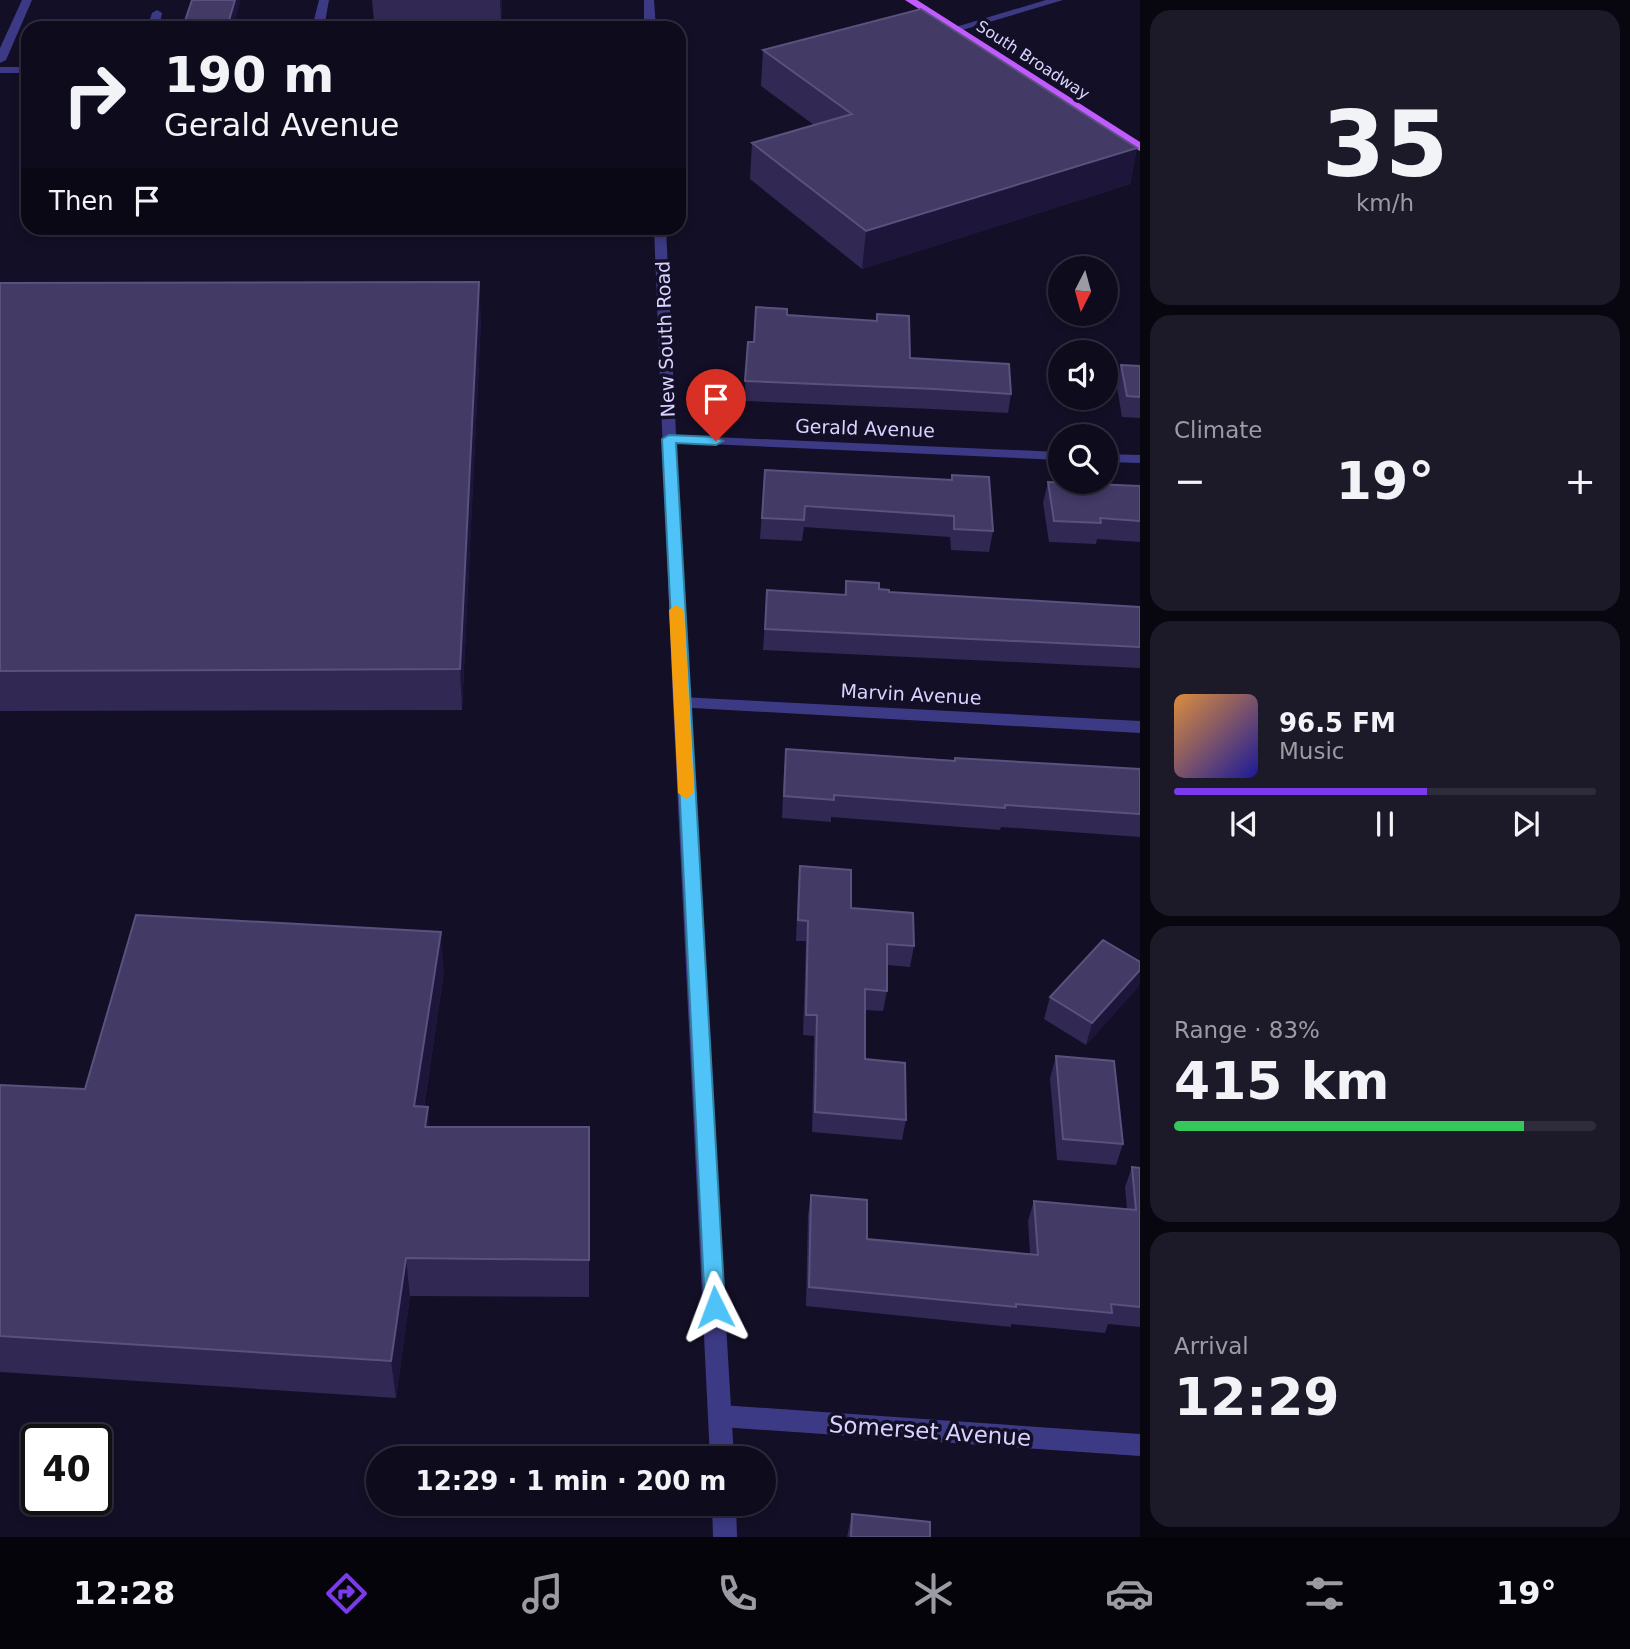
<!DOCTYPE html>
<meta charset="utf-8">
<style>
body{margin:0;font-family:"DejaVu Sans",sans-serif;background:#1c1929;color:#f1f3f6;height:100vh;display:flex;flex-direction:column;font-size:26px;white-space:nowrap}
*{box-sizing:border-box;margin:0}
p{font-size:23px;color:#9b9ba3}
.icon{flex:none;width:38px;height:38px;fill:none;stroke:currentColor;stroke-width:2;stroke-linecap:round;stroke-linejoin:round}
.map{position:relative;flex:1;overflow:hidden}
.side{display:flex;flex-direction:column;gap:10px;padding:10px;background:#08060f;width:490px}
.side>*{flex:none}
.top-card{position:absolute;left:21px;top:21px;width:665px;height:214px;border-radius:21px;box-shadow:0 4px 10px #0003,0 0 0 2px #2e2b3b;background:#0e0b1c;color:#f1f3f6;overflow:hidden}
.needle{width:46px;rotate:186deg}
.fabs{position:absolute;left:1048px;top:256px;display:grid;gap:14px}
.fabs a{display:grid;place-items:center;width:70px;height:70px;border-radius:50%;background:#0e0b1c;box-shadow:0 4px 10px #0003,0 0 0 2px #2e2b3b;font-size:35px}
.speed{position:absolute;left:21px;top:1424px;display:flex;gap:14px;font-size:35px;font-weight:700;text-align:center}
.speed>*{display:grid;place-content:center;width:91px;height:91px;border-radius:50%;background:#0e0b1c;box-shadow:0 4px 10px #0003,0 0 0 2px #2e2b3b;line-height:1}
.speed .limit{border:4px solid #111;border-radius:10px;background:#fff;color:#111}
.pin{position:absolute;display:grid;place-items:center;width:60px;height:60px;color:#fff;margin:-72px -30px;border-radius:50% 50% 50% 0;rotate:-45deg;box-shadow:0 0 7px #0007}
.pin .icon{rotate:45deg}
.me{position:absolute;width:77px;margin:-38px;rotate:357deg;stroke-linejoin:round;filter:drop-shadow(0 0 5px #0008)}
.turn{display:flex;align-items:center;gap:24px;height:147px;padding:0 28px;font-size:32px}
.turn .icon{width:91px;height:91px;stroke-width:2.5}
.turn b{display:block;font-size:49px;line-height:60px}
.then{display:flex;align-items:center;height:66px;padding:0 28px;background:#0003;gap:14px;font-size:26px}
.big{font-size:52px;font-weight:700;line-height:1.1}
.side .widget{flex:1;display:flex;flex-direction:column;justify-content:center;gap:10px;min-width:0;padding:0 24px;border-radius:21px;background:#1c1929}
.side .dial{align-items:center;gap:0}
.dial b{font-size:91px;line-height:1}
.song{display:flex;align-items:center;gap:21px}
.cover{width:84px;height:84px;border-radius:10px;background:linear-gradient(135deg,hsl(30 70% 55%),hsl(240 70% 35%))}
.played{height:7px;border-radius:4px;background:linear-gradient(90deg,#7c3aed 60%,#2e2b3b 60%)}
.keys{display:flex;justify-content:space-around;direction:ltr}
.heat{display:flex;justify-content:space-between;align-items:center;font-size:38px;direction:ltr}
.charge{height:10px;border-radius:5px;background:linear-gradient(90deg,#34c759 83%,#2e2b3b 0)}
.trip{position:absolute;left:366px;top:1446px;width:410px;height:70px;border-radius:35px;background:#0e0b1c;box-shadow:0 4px 10px #0003,0 0 0 2px #2e2b3b;font-weight:700;line-height:70px;text-align:center}
.menu{display:flex;height:112px;justify-content:space-around;align-items:center;background:#06040b;color:#9b9ba3}
.menu .icon{width:49px;height:49px}
.menu .active{color:#7c3aed}
.menu b{font-size:32px;color:#f1f3f6}
main{display:flex;flex:1;min-height:0}
.map>svg:first-child{display:block}
.lines{fill:none;stroke-linecap:round;stroke-linejoin:round}
.service{fill:#3d3a85;fill-rule:evenodd}
.minor{fill:#3d3a85;fill-rule:evenodd}
.tertiary{fill:#3d3a85;fill-rule:evenodd}
.primary{fill:#c25bff;fill-rule:evenodd}
.wall{fill:#312854}
.shaded-wall{fill:#1d163a}
.building{fill:#433a66;stroke:#5a527e;stroke-width:2}
.route{fill:#4fc3f7;stroke:#337fa1;stroke-width:2}
.slow{fill:#f59e0b}
.labels{text-anchor:middle;dominant-baseline:central;stroke-width:7;stroke-linejoin:round;paint-order:stroke}
.far-street-label{font-size:16px;fill:#d9d4ff;stroke:#130f26}
.street-label{font-size:19px;fill:#d9d4ff;stroke:#130f26}
.near-street-label{font-size:23px;fill:#d9d4ff;stroke:#130f26}
</style>
<main>
<div class="map">
<svg width="1140" height="1537" viewBox="0 0 1140 1537">
<rect width="100%" height="100%" fill="#130f26"/>
<g class="lines">
<!-- service -->
<path class="service" d="M157,10L162,13L159,28H147L152,13Z"/>
<!-- minor -->
<path class="minor" d="M22,0H32L6,60L0,63V48Z
M319,0H329L324,28H312Z
M1046,0H1063L959,31L949,29Z
M0,67H28V73H0Z
M669,435L1060,452V460L664,442L662,439Z
M1106,454L1140,455V463L1106,462Z
M681,697L1140,721V733L675,707L673,703L675,699Z
M721,1405L1140,1434V1456L721,1427L713,1424L709,1416L713,1408Z"/>
<!-- tertiary -->
<path class="tertiary" d="M644,0H654L656,28H644Z
M654,228H666L689,703L734,1458H710L673,703Z
M712,1503H736L737,1537H713Z"/>
<!-- primary -->
<path class="primary" d="M905,0H917L1140,142V151Z"/>
</g>
<!-- wall -->
<path class="wall" d="M372,0H502L501,23L374,22Z
M763,50L1137,148L1130,184L862,269L750,179L752,143L814,125L761,86Z
M0,283L481,320L462,710L0,711Z
M877,314L910,358L1011,394L1008,413L932,409L744,401L748,342H754L787,315L876,321Z
M1121,365L1140,366V418L1122,417L1117,387Z
M765,470L951,480L952,475L993,531L989,552L951,550L950,537L804,527L802,541L760,539Z
M1048,482L1140,486V542L1097,539L1096,544L1049,542L1043,503Z
M846,581L889,592L1140,607V668L763,650L767,590L844,595Z
M786,749L954,760L1139,769L1140,766V837L1001,827L1000,830L831,817V822L782,818L784,771Z
M800,866L851,908L914,946L910,967L887,965V991L883,1011L865,1010V1059L906,1120L902,1140L812,1132L814,1036L803,1035L806,941H796L798,886Z
M1140,970V979L1138,987L1086,1045L1044,1019L1050,997Z
M444,972L424,1107L429,1127L589,1260V1297L410,1296L396,1398L0,1372V1085L85,1089Z
M1056,1056L1123,1144L1116,1165L1057,1160L1050,1078Z
M1132,1167L1140,1168V1327L1108,1324L1105,1333L1011,1324V1327L806,1306L808,1215L811,1195L867,1239L1030,1254L1028,1221L1034,1201L1127,1209L1125,1187Z
M852,1514L930,1537H847Z"/>
<!-- shaded-wall -->
<path class="shaded-wall" d="M235,0H241L233,28H227Z
M500,0H502L501,23Z
M1137,148L1130,184L862,269L866,231Z
M479,282L481,320L462,710L460,669Z
M441,932L444,972L418,1145L414,1106Z
M1140,970V979L1138,987L1086,1045L1092,1023Z
M428,1107L431,1146L425,1127Z
M406,1258L410,1296L396,1398L391,1361Z"/>
<!-- building -->
<path class="building" d="M192,0H235L227,27H183Z
M921,9L1137,148L866,231L752,143L852,114L763,50Z
M479,282L460,669L0,671V283Z
M756,307L787,309V315L877,321V314L909,316L910,358L1009,364L1011,394L935,389L745,381L748,342H754Z
M1121,365L1140,366V397L1127,396Z
M765,470L952,480V475L989,477L993,531L954,529V516L805,506L804,520L762,518Z
M1048,482L1140,486V521L1100,518L1101,523L1054,521Z
M846,581L879,583V589L889,590V592L1140,607V647L765,629L767,590L846,595Z
M786,749L955,761V758L1140,769V814L1005,805V808L834,795V800L784,796Z
M800,866L851,870V908L913,913L914,946L887,944V991L865,989V1059L905,1063L906,1120L815,1112L817,1015H806L808,921L798,920Z
M136,915L441,932L414,1106L428,1107L425,1127H589V1260L406,1258L391,1361L0,1336V1085L85,1089Z
M1103,940L1140,962V970L1092,1023L1050,997Z
M1056,1056L1114,1061L1123,1144L1063,1139Z
M1132,1167L1140,1168V1307L1111,1304L1112,1313L1016,1304V1307L809,1287L811,1195L867,1200V1239L1038,1255L1034,1201L1136,1210Z
M852,1514L930,1522V1537H851Z"/>
<!-- route -->
<path class="route" d="M669,435L716,437L723,441L716,445L676,443L725,1307L722,1314L715,1316L708,1314L705,1307L662,439Z"/>
<!-- slow -->
<path class="slow" d="M676,605L684,610L694,793L686,799L678,793L669,610Z"/>
<g class="labels">
<!-- far-street labels -->
<g class="far-street-label">
<text transform="translate(1033 60) rotate(33)">South Broadway</text>
</g>
<!-- street labels -->
<g class="street-label">
<text transform="translate(665 339) rotate(-92)">New South Road</text>
<text transform="translate(865 428) rotate(2)">Gerald Avenue</text>
<text transform="translate(911 694) rotate(3)">Marvin Avenue</text>
</g>
<!-- near-street labels -->
<g class="near-street-label">
<text transform="translate(930 1431) rotate(4)">Somerset Avenue</text>
</g>
</g>
</svg>
<div class="fabs">
<a><svg class="needle" viewBox="-14 -14 28 28"><path d="M0-13l5 13h-10z" fill="#e53935"/><path d="M0 13l5-13h-10z" fill="#9b9ba3"/></svg></a>
<a><svg class="icon" aria-label="sound" viewBox="0 0 24 24"><path d="M4 9h4l5-4v14l-5-4H4zM17 9q2 3 0 6"/></svg></a>
<a><svg class="icon" aria-label="search" viewBox="0 0 24 24"><circle cx="10" cy="10" r="6"/><path d="M15 15l6 6"/></svg></a>
</div>
<div class="speed"><div class="limit">40</div></div>
<div class="pin" style="left:716px;top:441px;background:#d93025"><svg class="icon" aria-label="arrive" viewBox="0 0 24 24"><path d="M6 21V4h12l-3 4 3 4H6"/></svg></div>
<svg class="me" style="left:715px;top:1307px" viewBox="-20 -20 40 40"><path d="M0-17L14 15 0 8-14 15z" fill="#4fc3f7" stroke="#fff" stroke-width="4"/></svg>
<div class="trip">12:29 · 1 min · 200 m</div>
<div class="top-card">
<div class="turn"><svg class="icon" aria-label="right" viewBox="0 0 24 24"><path d="M7 20v-9h11M14 6l5 5-5 5"/></svg><div><b>190 m</b>Gerald Avenue</div></div>
<div class="then">Then<svg class="icon" aria-label="arrive" viewBox="0 0 24 24"><path d="M6 21V4h12l-3 4 3 4H6"/></svg></div>
</div>
</div>
<section class="side">
<div class="widget dial"><b>35</b><p>km/h</p></div>
<div class="widget"><p>Climate</p>
<div class="heat"><a>−</a><b class="big">19°</b><a>+</a></div>
</div>
<div class="widget">
<div class="song"><i class="cover"></i><div><b>96.5 FM</b><p>Music</p></div></div>
<div class="played"></div>
<div class="keys"><svg class="icon" aria-label="previous" viewBox="0 0 24 24"><path d="M18 5L8 12l10 7zM5 5v14"/></svg><svg class="icon" aria-label="pause" viewBox="0 0 24 24"><path d="M8 5v14M16 5v14"/></svg><svg class="icon" aria-label="next" viewBox="0 0 24 24"><path d="M6 5l10 7-10 7zM19 5v14"/></svg></div>
</div>
<div class="widget"><p>Range · 83%</p><b class="big">415 km</b><div class="charge"></div></div>
<div class="widget"><p>Arrival</p><b class="big">12:29</b></div>
</section>
</main>
<nav class="menu">
<b>12:28</b>
<svg class="icon active" aria-label="directions" viewBox="0 0 24 24"><path d="M12 3l9 9-9 9-9-9zM9 14v-3h6M13 9l2 2-2 2"/></svg>
<svg class="icon" aria-label="music" viewBox="0 0 24 24"><path d="M9 18V5l10-2v13"/><circle cx="6" cy="18" r="3"/><circle cx="16" cy="16" r="3"/></svg>
<svg class="icon" aria-label="phone" viewBox="0 0 24 24"><path d="M5 4h4l2 5-3 2q2 4 5 5l2-3 5 2v4C11 20 4 13 5 4z"/></svg>
<svg class="icon" aria-label="climate" viewBox="0 0 24 24"><path d="M12 3v18M4 7l16 10M4 17L20 7"/></svg>
<svg class="icon" aria-label="car" viewBox="0 0 24 24"><path d="M5 17H2v-5l4-1 3-4h7l3 4 3 1v5h-3M9 17h6M6 11h13"/><circle cx="7" cy="17" r="2"/><circle cx="17" cy="17" r="2"/></svg>
<svg class="icon" aria-label="filters" viewBox="0 0 24 24"><path d="M4 7h16M4 17h16"/><circle cx="9" cy="7" r="2"/><circle cx="15" cy="17" r="2"/></svg>
<b>19°</b>
</nav>
